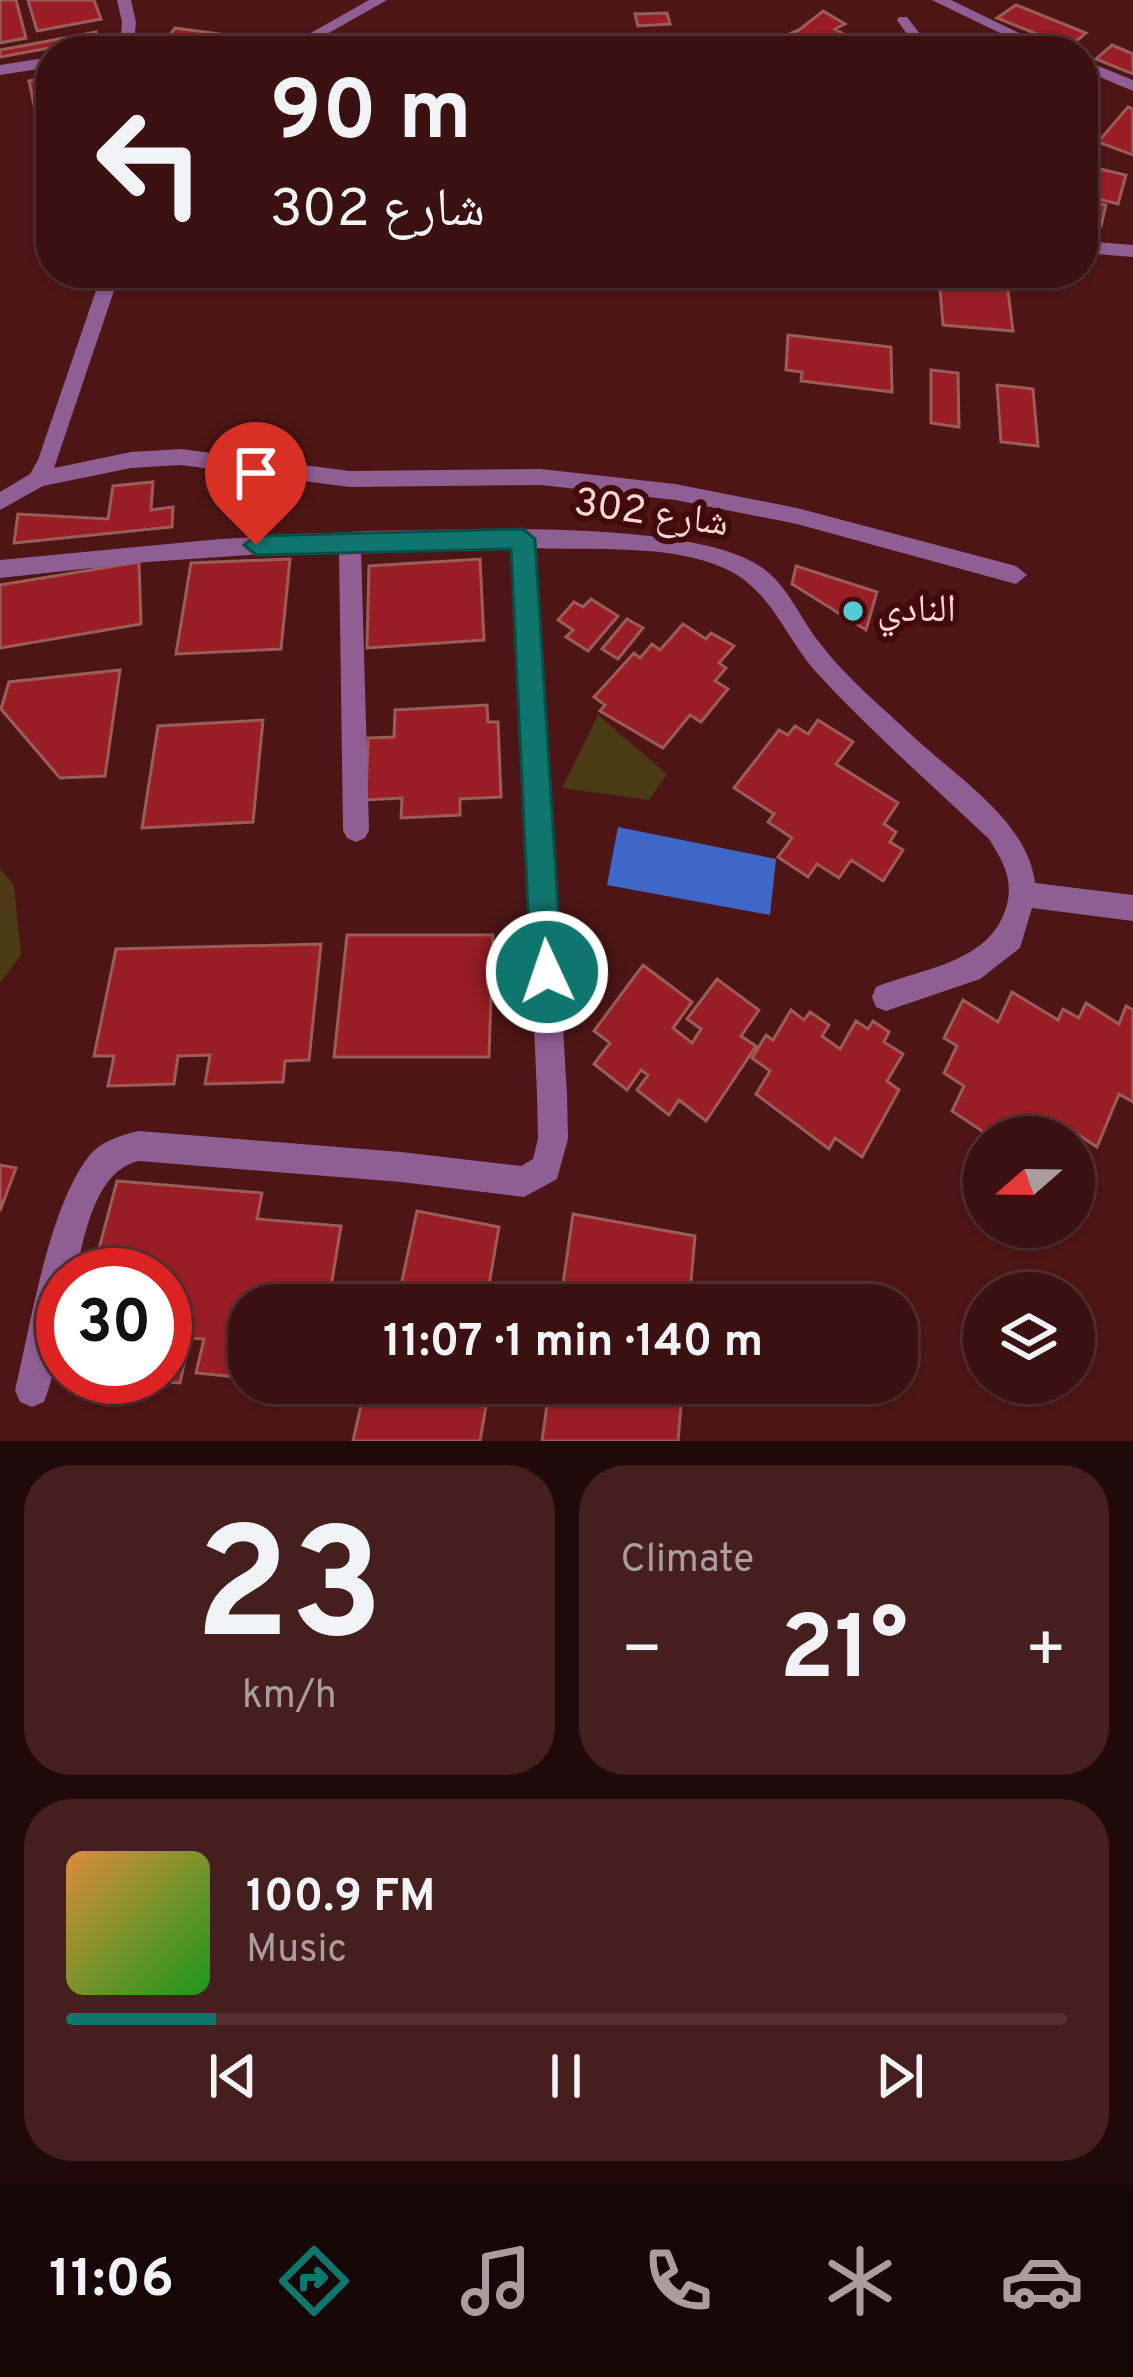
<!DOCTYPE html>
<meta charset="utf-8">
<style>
body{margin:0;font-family:Overpass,"Noto Naskh Arabic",sans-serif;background:#451e1e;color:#f1f3f6;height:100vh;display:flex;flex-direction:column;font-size:45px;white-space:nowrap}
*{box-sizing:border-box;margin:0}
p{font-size:39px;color:#ab9d9f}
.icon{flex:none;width:66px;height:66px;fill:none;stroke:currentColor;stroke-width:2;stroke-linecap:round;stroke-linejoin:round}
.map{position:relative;height:1441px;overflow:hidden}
.sheet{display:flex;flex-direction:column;gap:24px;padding:24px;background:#200909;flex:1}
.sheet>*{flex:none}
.hud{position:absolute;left:36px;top:36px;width:1062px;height:252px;border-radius:48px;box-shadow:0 3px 9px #0004,0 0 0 3px #543030;background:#3a1010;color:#f1f3f6;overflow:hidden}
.needle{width:78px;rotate:250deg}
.controls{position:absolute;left:963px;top:1116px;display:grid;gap:24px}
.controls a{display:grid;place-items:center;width:132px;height:132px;border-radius:50%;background:#3a1010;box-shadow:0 3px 9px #0004,0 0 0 3px #543030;font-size:60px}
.speed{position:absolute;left:36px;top:1248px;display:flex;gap:24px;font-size:60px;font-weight:700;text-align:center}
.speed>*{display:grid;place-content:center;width:156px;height:156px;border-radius:50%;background:#3a1010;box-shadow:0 3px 9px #0004,0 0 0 3px #543030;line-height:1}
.speed .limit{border:18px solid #d22;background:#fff;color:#111}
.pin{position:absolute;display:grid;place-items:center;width:102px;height:102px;color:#fff;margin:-123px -51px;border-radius:50% 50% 50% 0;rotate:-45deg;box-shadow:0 0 12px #0007}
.pin .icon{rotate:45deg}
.me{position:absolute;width:132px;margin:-66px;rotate:357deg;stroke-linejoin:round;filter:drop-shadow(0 0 9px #0008)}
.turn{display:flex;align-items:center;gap:42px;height:252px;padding:0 36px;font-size:54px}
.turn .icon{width:156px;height:156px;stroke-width:2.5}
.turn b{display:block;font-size:84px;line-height:102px}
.big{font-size:90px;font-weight:700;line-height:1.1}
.sheet .card{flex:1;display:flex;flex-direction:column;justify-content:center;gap:18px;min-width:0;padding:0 42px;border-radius:48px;background:#451e1e}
.sheet .dial{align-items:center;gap:0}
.dial b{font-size:156px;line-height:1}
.song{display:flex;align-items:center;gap:36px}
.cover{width:144px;height:144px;border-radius:18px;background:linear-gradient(135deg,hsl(30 70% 55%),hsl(120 70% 35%))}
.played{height:12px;border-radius:6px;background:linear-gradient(90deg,#0f766e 15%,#543030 15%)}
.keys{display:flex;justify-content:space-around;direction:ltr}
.heat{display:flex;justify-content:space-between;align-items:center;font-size:66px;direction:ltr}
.sheet .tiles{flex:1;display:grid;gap:24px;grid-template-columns:1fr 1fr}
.card:last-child{grid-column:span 2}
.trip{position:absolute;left:228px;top:1284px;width:690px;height:120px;border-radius:48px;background:#3a1010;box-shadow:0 3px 9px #0004,0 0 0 3px #543030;font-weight:700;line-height:120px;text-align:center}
.dock{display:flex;height:192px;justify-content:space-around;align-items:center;background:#170606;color:#ab9d9f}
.dock .icon{width:84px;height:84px}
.dock .active{color:#0f766e}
.dock b{font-size:54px;color:#f1f3f6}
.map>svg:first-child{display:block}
.green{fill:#4c3a15}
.water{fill:#3e67c8}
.building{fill:#981d24;stroke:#9b5b57;stroke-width:3}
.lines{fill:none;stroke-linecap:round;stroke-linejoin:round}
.service{fill:#8f5e93;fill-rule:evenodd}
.minor{fill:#8f5e93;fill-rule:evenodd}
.route{fill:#0f766e;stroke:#0a4d48;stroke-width:3}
.poi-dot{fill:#52cbd7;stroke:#41090b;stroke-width:4.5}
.labels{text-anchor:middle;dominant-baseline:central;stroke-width:12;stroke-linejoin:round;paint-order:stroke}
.street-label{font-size:39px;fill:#fbd6d2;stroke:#41090b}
.poi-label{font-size:39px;fill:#fbd6d2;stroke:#41090b;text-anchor:start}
</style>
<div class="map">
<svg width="1133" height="1441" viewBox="0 0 1133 1441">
<rect width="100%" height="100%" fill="#4d1515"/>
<!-- green -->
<path class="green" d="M598,715L667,774L649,800L562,788Z
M0,868L14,886L21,955L0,983Z"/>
<!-- water -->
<path class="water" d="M618,827L776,859L770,915L607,885Z"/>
<!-- building -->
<path class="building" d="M0,0H16L26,38L0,43Z
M28,0H94L101,19L37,31Z
M1016,5L1086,33L1069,47L997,18Z
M823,11L845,24L835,29L871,51H788L773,41L799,30Z
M667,13L670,24L638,26L635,14Z
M175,28L226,35L217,47L166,40Z
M96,32L98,39L0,57V50Z
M1112,45L1133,54V74L1096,59Z
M51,77V107L35,110L29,81Z
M1128,107L1133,109V155L1098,142Z
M1083,165L1126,175L1118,204L1083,195Z
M1083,199L1106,205L1101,226L1083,222Z
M765,273H850L851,283L765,279Z
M939,277L1007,283L1013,331L943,325Z
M788,335L891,347L892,392L801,381L802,372L786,370Z
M931,370L958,373L959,427L931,423Z
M997,385L1033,389L1038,446L1001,442Z
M153,482L151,510L173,507L172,527L14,543L18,514L108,519L113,486Z
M290,559L281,649L176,654L191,563Z
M480,559L484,640L367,648L369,566Z
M139,562L141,624L0,648V585Z
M796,566L877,592L866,630L792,584Z
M591,599L618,616L588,651L566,637L573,630L558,620L574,602L583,607Z
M627,619L643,628L618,659L602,649Z
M683,624L706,639L711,633L734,646L719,663L726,668L715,681L728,689L701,722L690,715L663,748L600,711L605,705L594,697L634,653L640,658L652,644L660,650Z
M120,670L105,776L60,778L1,709L9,682Z
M487,705L488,722H498L501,797L460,799V815L401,818L402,798L366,800L368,738L394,737L395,710Z
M263,720L253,822L142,828L158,726Z
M818,720L853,742L836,764L898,803L884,824L896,832L890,842L903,850L883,881L851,860L839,878L817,864L808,877L778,857L792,838L768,822L774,814L734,788L779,730L788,735L795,726L808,734Z
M347,935H493L489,1057H334Z
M321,944L309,1060L285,1061L283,1082L205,1084L210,1055L178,1056L174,1084L108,1086L114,1056H94L116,949Z
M643,965L692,1002L673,1028L692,1043L701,1029L687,1019L717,979L759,1010L741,1036L756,1046L706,1121L679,1100L669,1115L637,1090L648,1075L641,1070L627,1090L594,1064L610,1043L594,1031Z
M1012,992L1058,1020L1063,1009L1079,1018L1086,1003L1119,1024L1126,1006L1133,1010V1102L1119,1094L1097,1147L1068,1128L1064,1137L1045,1131L1042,1137H1013L1000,1129L997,1137H991L952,1111L964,1086L944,1073L957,1046L944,1038L963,1000L998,1022Z
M791,1010L804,1020L810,1012L829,1025L822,1036L840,1049L856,1021L868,1029L873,1021L889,1032L884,1042L903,1054L887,1081L899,1090L862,1157L835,1138L829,1149L756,1094L770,1071L752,1058L766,1035L773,1040Z
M0,1165L16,1168L0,1211Z
M117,1181L262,1193L257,1219L341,1226L328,1305H249V1378L196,1373L204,1339L190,1338L180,1383L132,1380L165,1377V1275H92Z
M417,1211L499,1227L487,1296L505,1300L504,1305H383L387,1287L400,1290Z
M573,1214L695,1236L689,1305H560Z
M366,1383H490L480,1441H353Z
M550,1383H683L678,1441H542Z"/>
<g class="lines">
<!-- service -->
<path class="service" d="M899,17H907L933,51H919L897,20Z"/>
<!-- minor -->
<path class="minor" d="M117,0H131L136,22L133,51L120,49L122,22Z
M369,0H387L297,51H279Z
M932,0H951L1056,51H1037Z
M51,57V67L0,75V65Z
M1083,60L1133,80V91L1083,70Z
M1083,241L1133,245V257L1083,253Z
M102,273H120L54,468L131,452L181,449L350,471L541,469L675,484L797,508L1016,566L1027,575L1016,584L797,524L675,500L541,485L350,487L181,465L131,468L43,486L0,510V492L30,474L38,460Z
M368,531C457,530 696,518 764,569C789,588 800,618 819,642C846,678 883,708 916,739C958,778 1028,822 1035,883L1133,895V921L1032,908L1020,948L980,979L886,1011L876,1007L872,997L876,987C923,968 989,963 1006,908C1014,880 1004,863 989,839C931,784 870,731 816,672C785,637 771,590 726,569C670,543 595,551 534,548L567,1094L568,1139L557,1179L524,1197L401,1182L139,1161C94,1171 85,1237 75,1275H63C63,1318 60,1361 44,1402L32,1407L20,1402L15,1390C31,1324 48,1209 89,1156C101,1141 121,1135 139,1131L401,1152L521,1166L533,1159L538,1139L537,1094L513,548H361L369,830L365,838L356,842L347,838L343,830L339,549L147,562L0,578V560L220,539Z"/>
</g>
<!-- route -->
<path class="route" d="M523,529L535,539L562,972L558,983L547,987L536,983L531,972L511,549L256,555L244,545L256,536Z"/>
<!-- markers -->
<circle class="poi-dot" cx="853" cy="611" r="12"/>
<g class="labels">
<!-- street labels -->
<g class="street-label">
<text transform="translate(651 515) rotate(8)">شارع 302</text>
</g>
<!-- poi labels -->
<g class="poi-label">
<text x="877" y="611">النادي</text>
</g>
</g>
</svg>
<div class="controls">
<a><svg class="needle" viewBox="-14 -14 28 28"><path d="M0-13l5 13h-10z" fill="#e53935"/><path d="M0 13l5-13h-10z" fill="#ab9d9f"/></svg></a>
<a><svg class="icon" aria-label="layers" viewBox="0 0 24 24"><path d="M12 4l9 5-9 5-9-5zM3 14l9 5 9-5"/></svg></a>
</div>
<div class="speed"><div class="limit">30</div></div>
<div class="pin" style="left:256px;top:545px;background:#d93025"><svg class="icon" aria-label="arrive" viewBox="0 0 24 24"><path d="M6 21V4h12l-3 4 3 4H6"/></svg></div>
<svg class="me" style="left:547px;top:972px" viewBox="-20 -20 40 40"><circle r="17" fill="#0f766e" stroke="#fff" stroke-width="3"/><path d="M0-11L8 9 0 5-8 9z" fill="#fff"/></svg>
<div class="trip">11:07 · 1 min · 140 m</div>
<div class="hud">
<div class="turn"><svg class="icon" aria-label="left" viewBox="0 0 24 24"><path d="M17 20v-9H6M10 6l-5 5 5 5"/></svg><div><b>90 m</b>شارع 302</div></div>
</div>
</div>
<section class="sheet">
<div class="tiles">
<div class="card dial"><b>23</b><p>km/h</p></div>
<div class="card"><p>Climate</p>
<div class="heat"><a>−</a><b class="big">21°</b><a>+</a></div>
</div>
<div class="card">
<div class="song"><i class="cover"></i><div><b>100.9 FM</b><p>Music</p></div></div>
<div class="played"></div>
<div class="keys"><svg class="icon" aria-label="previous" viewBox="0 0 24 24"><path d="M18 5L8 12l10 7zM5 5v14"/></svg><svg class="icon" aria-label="pause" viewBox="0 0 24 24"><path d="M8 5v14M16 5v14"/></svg><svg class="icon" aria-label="next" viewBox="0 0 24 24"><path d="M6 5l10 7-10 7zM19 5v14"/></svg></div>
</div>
</div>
</section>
<nav class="dock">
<b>11:06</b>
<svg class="icon active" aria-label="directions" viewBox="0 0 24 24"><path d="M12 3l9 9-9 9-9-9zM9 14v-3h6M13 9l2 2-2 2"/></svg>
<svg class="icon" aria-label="music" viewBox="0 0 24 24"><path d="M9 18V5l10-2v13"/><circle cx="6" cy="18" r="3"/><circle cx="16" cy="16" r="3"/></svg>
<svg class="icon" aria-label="phone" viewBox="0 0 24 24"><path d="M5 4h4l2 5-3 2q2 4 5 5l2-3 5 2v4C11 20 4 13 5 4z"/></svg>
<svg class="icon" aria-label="climate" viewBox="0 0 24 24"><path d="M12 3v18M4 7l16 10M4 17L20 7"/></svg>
<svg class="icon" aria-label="car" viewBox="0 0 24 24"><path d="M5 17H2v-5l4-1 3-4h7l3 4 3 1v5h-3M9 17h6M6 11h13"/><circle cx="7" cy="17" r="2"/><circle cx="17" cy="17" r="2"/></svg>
</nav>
